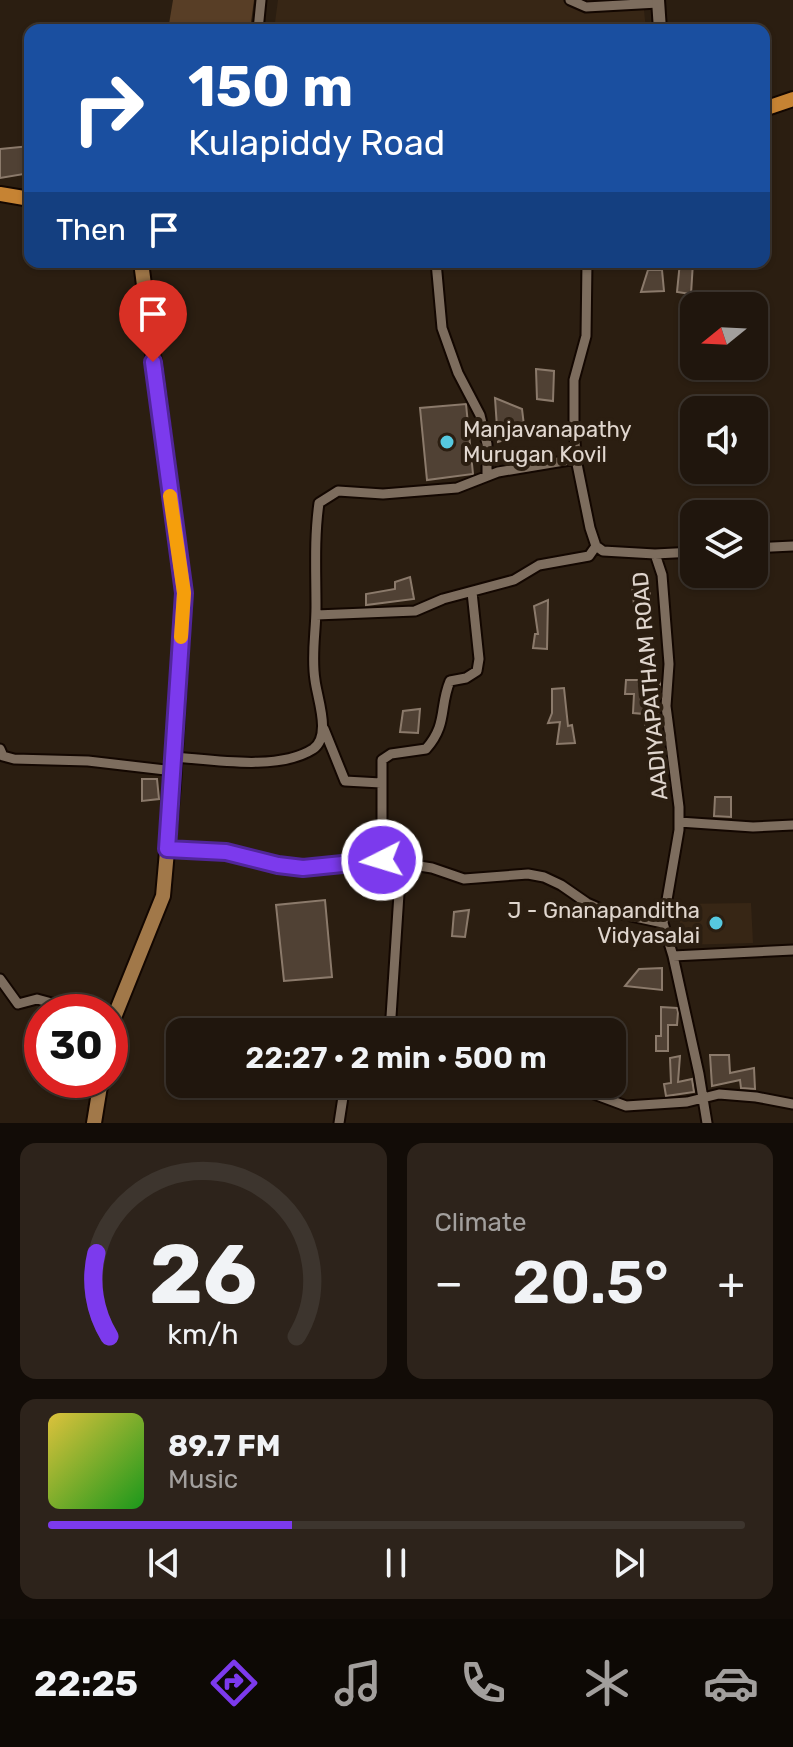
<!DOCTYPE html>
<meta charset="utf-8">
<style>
body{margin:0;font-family:Rubik,sans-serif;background:#2d231b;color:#f1f3f6;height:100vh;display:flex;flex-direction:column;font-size:30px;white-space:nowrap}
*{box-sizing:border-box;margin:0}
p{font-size:26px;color:#a29f9d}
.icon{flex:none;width:44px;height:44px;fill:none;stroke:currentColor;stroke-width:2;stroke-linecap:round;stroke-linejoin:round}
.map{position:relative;height:1123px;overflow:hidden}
.drawer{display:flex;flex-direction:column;gap:20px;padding:20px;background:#120c07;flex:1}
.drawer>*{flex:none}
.hud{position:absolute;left:24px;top:24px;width:746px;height:244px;border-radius:16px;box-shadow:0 2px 6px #0004,0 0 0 2px #3d352e;background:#1a4fa0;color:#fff;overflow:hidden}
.needle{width:52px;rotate:252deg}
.tools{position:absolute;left:680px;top:292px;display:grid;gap:16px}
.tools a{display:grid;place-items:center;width:88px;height:88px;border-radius:16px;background:#20160d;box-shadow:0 2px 6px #0004,0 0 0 2px #3d352e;font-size:40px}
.speed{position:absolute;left:24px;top:994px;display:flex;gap:16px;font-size:40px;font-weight:700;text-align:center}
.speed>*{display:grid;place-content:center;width:104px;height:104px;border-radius:50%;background:#20160d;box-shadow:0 2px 6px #0004,0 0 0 2px #3d352e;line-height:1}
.speed .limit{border:12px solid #d22;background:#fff;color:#111}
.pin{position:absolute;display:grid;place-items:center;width:68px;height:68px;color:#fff;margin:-82px -34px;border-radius:50% 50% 50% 0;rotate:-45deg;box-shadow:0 0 8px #0007}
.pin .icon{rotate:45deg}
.me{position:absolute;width:88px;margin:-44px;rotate:265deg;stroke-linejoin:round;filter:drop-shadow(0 0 6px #0008)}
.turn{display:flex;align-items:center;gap:28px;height:168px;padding:0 32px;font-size:36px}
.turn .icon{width:104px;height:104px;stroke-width:2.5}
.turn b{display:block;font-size:56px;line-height:68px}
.then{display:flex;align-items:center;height:76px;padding:0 32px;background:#0003;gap:16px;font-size:30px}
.big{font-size:60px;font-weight:600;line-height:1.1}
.drawer .card{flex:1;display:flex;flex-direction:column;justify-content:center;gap:12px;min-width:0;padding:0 28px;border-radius:16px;background:#2d231b}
.drawer .dial{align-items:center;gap:0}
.dial svg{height:208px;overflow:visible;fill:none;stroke:#3d352e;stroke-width:7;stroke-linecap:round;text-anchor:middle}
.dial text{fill:#f1f3f6;stroke:none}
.song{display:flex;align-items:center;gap:24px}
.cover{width:96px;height:96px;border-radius:12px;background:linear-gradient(135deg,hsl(50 70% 55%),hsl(120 70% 35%))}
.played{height:8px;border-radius:4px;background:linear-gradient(90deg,#7c3aed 35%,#3d352e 35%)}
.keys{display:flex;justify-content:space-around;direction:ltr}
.heat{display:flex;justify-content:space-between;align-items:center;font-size:44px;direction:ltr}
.drawer .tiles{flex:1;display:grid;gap:20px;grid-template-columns:1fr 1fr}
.card:last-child{grid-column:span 2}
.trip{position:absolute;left:166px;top:1018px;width:460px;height:80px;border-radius:16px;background:#20160d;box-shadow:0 2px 6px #0004,0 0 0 2px #3d352e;font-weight:600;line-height:80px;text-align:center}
.tab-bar{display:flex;height:128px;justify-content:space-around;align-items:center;background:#0d0905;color:#a29f9d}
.tab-bar .icon{width:56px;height:56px}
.tab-bar .active{color:#7c3aed}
.tab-bar b{font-size:36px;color:#f1f3f6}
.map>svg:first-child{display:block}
.built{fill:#372615}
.green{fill:#583e26}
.building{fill:#504134;stroke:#8b7a6b;stroke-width:2}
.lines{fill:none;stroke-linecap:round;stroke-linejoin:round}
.minor-casing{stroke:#130701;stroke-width:13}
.tertiary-casing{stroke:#130701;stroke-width:16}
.secondary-casing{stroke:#130701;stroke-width:18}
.primary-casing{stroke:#130701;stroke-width:18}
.minor{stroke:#7d6d5e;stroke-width:9}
.tertiary{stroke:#7d6d5e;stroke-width:12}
.secondary{stroke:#a17849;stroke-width:14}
.primary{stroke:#c68333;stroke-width:14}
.route-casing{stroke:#51269a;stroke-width:20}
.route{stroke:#7c3aed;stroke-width:14}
.slow{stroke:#f59e0b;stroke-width:14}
.poi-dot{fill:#56c9e0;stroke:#2b1e11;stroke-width:3}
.labels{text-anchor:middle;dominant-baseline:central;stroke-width:8;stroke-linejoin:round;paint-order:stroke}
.poi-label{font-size:22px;fill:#e0d6ce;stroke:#2b1e11;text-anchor:start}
.street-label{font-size:22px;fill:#e0d6ce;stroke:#2b1e11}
</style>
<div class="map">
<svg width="793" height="1123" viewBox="0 0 793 1123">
<rect width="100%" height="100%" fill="#2b1e11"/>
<!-- built -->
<path class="built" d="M278,0H643L646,30H274Z
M751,903L753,943L681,945L679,904Z"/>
<!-- green -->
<path class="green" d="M173,0H254L250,30H168Z"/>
<!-- building -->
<path class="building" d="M30,146V173L0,178V149Z
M680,262H693L691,294L677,292Z
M648,270H662L664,291L641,292Z
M536,369L554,371L553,401L537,399Z
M495,398L522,409L525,434L498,442Z
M466,404L473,474L427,480L420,408Z
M410,577L414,599L366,605V594L395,589V582Z
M651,580L649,601L634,605L632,584Z
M548,600L547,649L533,648L535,634H538L534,606Z
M626,680H660V691H653L652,716L658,715L659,730L651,731L650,736H646L644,714L633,713L634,694H625Z
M564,688L568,726L572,725L575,743L557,744L560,722L548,723L552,713V689Z
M420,709L418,733L400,732L403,711Z
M142,779H157L159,799L142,801Z
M715,797H731V817L714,816Z
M325,900L332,977L284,981L276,905Z
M469,910L465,937L452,936L454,912Z
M662,968V990L625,986L639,969Z
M661,1007L677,1008L678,1012L677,1025H668V1051H656V1036H661Z
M710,1055H729L730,1073L754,1068L755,1089L741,1088L740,1080L712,1086Z
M680,1056L678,1082L692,1079L694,1092L666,1096L664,1084L671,1083L670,1058Z"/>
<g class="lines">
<defs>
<path id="minor" d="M570,0L586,7L658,3
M258,30L261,0
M436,262L442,328L458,373L480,415L487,444V476
M587,262L586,336L574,380V421L576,459L590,528L596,546L603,551L655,554L662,575L669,664L666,706L679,807V830L663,923
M754,548L793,546
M655,554L694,552
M316,615L415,611L443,599L514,580L539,565L589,556L596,546
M324,729L345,781L381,783
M0,749L3,756L14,759L88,761L174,771
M175,757C214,760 279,771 313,749C332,736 317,698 315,680C311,655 316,632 316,607C316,572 314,538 319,503L338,491L383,494L457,488L498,472L576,459
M679,822L753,827L793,825
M167,849L226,852L278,865L303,868L330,867L350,861L375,859L432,868L464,879L528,874L544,877L561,885L587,903L603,910L663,923L673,956L699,1074L707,1123
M382,860V760L391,754L426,749C448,724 439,707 450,681L466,678L477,671L479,659L472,592
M673,956L793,950
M0,979L18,1004L37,999L85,1012
M390,1032L401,863
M567,1084L626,1106L687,1102L719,1094L756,1097L793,1104
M339,1123L345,1084"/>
<path id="tertiary" d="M658,0L660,30"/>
<path id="secondary" d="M110,1037L113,1020L163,896L173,784L184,593L141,262
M94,1123L101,1080"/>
<path id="primary" d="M764,109L793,99
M0,194L30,199"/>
</defs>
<!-- minor casing -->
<use href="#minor" class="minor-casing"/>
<!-- tertiary casing -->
<use href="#tertiary" class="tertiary-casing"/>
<!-- secondary casing -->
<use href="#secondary" class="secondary-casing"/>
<!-- primary casing -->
<use href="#primary" class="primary-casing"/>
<!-- minor -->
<use href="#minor" class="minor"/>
<!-- tertiary -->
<use href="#tertiary" class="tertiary"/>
<!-- secondary -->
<use href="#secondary" class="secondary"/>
<!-- primary -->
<use href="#primary" class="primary"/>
</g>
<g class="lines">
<defs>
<path id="route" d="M153,362L184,593L167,849L226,852L278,865L303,868L382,860"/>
</defs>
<!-- route casing -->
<use href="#route" class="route-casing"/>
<!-- route -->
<use href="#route" class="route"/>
<!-- slow -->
<path class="slow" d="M170,496L184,593L181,637"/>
</g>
<!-- markers -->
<g class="poi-dot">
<circle cx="447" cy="442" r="8"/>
<circle cx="716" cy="923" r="8"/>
</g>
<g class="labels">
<!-- poi labels -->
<g class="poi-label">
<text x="463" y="429">Manjavanapathy<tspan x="463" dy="25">Murugan Kovil</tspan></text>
<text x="700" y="910" text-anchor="end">J - Gnanapanditha<tspan x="700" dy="25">Vidyasalai</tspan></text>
</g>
<!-- street labels -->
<g class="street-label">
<text transform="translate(650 686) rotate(-95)">AADIYAPATHAM ROAD</text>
</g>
</g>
</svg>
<div class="tools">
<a><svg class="needle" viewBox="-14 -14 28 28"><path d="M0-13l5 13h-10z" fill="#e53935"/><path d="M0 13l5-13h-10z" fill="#a29f9d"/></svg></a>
<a><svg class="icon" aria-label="sound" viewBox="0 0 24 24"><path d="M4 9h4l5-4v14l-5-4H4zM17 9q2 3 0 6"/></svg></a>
<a><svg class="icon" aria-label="layers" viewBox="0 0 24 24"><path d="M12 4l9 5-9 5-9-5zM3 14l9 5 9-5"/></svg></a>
</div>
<div class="speed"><div class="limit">30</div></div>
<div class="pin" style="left:153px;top:362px;background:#d93025"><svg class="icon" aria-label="arrive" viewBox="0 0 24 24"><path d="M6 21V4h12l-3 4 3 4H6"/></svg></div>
<svg class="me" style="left:382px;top:860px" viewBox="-20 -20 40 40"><circle r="17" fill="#7c3aed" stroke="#fff" stroke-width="3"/><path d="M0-11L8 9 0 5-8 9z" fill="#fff"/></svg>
<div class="trip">22:27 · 2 min · 500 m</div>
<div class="hud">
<div class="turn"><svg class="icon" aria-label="right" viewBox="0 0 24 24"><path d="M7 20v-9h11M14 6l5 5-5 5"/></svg><div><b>150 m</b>Kulapiddy Road</div></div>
<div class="then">Then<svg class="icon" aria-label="arrive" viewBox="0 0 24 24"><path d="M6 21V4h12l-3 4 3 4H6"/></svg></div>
</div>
</div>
<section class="drawer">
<div class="tiles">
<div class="card dial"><svg viewBox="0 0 100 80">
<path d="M14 69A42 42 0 1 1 86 69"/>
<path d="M14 69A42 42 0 0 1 9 37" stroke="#7c3aed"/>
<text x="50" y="56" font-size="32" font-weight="700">26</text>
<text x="50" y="72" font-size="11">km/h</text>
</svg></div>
<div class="card"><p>Climate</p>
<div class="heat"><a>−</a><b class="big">20.5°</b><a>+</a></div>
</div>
<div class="card">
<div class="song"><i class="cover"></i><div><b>89.7 FM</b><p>Music</p></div></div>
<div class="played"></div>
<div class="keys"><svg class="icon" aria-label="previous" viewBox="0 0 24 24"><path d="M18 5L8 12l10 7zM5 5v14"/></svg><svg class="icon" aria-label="pause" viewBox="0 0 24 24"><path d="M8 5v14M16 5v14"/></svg><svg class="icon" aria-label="next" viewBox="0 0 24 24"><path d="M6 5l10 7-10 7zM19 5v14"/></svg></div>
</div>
</div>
</section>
<nav class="tab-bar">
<b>22:25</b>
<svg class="icon active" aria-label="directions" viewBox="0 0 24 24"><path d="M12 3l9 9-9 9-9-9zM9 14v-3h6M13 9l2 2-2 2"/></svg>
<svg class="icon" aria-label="music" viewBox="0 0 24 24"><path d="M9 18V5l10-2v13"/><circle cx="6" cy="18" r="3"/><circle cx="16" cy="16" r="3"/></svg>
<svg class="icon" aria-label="phone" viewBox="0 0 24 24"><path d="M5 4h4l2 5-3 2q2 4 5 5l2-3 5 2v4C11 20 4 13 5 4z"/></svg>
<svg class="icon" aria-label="climate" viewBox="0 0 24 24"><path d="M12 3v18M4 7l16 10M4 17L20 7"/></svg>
<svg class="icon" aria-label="car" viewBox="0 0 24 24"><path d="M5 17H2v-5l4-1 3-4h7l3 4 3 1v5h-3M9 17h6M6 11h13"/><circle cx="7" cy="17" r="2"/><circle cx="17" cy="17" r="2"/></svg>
</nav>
